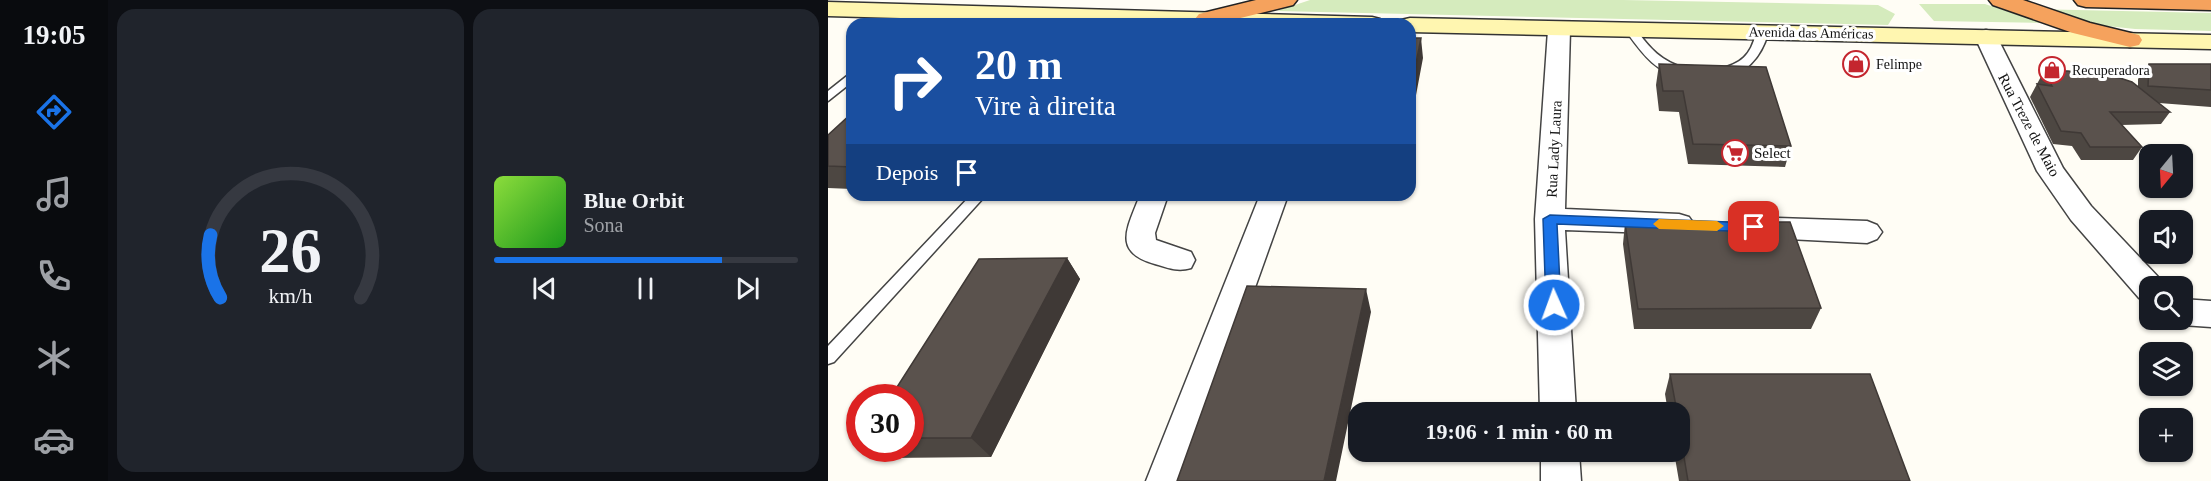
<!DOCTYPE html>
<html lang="pt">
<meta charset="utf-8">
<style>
body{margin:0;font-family:Georgia,serif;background:#20242c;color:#f1f3f6;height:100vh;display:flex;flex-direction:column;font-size:22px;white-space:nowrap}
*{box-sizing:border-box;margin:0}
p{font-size:20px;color:#9ea1a6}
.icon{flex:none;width:33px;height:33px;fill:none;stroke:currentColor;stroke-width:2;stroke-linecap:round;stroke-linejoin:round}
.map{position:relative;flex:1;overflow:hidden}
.side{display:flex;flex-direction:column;gap:9px;padding:9px;background:#0d0f14;width:720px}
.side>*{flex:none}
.guide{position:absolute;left:18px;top:18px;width:570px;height:183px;border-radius:18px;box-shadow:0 2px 4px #0004;background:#1a4fa0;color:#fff;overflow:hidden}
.needle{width:39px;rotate:198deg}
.controls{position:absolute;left:1311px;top:144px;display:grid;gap:12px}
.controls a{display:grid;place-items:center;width:54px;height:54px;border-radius:12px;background:#171b24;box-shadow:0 2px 4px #0004;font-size:30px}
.speed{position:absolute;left:18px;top:384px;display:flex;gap:12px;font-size:30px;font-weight:700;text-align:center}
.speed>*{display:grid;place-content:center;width:78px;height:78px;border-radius:50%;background:#171b24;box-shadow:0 2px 4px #0004;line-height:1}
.speed .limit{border:9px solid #d22;background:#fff;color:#111}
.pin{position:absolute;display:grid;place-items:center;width:51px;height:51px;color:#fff;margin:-26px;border-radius:12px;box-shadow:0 3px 9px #0006}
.me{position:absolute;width:66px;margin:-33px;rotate:358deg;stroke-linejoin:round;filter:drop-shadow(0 0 4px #0008)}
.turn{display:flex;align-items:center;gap:21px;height:126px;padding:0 30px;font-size:27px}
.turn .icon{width:78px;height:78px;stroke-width:2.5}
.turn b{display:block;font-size:42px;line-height:51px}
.then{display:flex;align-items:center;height:57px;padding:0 30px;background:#0003;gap:12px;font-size:22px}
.side .card{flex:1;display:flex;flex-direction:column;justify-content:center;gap:9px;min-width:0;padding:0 21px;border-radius:18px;background:#20242c}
.side .dial{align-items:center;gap:0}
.dial svg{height:156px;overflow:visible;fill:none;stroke:#363941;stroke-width:7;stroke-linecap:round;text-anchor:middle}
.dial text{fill:#f1f3f6;stroke:none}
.song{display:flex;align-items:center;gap:18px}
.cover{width:72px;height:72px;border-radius:9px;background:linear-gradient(135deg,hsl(90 70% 55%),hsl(120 70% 35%))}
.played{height:6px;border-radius:3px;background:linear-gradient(90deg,#1a73e8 75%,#363941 75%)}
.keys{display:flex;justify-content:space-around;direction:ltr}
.side .tiles{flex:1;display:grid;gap:9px;grid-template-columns:repeat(2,1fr)}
.trip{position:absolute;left:520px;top:402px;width:342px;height:60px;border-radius:18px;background:#171b24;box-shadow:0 2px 4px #0004;font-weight:800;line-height:60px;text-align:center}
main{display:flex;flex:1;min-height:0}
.menu{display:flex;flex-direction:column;width:108px;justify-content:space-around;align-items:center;background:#090b0e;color:#9ea1a6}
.menu .icon{width:42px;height:42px}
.menu .current{color:#1a73e8}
.menu b{font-size:27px;color:#f1f3f6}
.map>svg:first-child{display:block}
.green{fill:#d5ebbd}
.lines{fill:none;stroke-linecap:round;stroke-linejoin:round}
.lane-casing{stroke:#444;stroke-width:3}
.street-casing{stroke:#444;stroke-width:3}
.secondary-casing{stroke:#333;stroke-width:3}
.highway-casing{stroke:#222;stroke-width:3}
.lane{fill:#fff;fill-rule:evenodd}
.street{fill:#fff;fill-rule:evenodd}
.secondary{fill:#fff6b0;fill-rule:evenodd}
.highway{fill:#f5a25d;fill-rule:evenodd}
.wall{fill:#4d4742}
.shaded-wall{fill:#3f3936}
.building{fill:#5a524d;stroke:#3f3936;stroke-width:1.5}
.route{fill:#1a73e8;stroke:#114b97;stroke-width:1.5}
.slow{fill:#f59e0b}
.labels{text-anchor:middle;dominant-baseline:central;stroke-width:6;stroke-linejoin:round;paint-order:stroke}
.far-street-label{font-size:14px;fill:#111;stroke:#fff}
.far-poi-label{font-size:14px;fill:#111;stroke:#fff;text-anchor:start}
.street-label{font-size:15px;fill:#111;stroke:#fff}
.poi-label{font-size:15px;fill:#111;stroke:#fff;text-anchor:start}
</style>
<main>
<nav class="menu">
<b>19:05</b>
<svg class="icon current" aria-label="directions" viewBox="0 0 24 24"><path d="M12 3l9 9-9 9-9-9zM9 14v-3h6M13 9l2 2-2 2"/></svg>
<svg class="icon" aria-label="music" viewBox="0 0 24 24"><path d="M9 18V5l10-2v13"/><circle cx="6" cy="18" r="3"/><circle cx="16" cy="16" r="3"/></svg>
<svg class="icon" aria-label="phone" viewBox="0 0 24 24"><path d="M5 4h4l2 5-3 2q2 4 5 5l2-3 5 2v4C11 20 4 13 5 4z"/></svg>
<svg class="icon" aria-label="climate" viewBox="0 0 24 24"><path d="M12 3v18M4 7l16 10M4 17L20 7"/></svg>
<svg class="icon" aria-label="car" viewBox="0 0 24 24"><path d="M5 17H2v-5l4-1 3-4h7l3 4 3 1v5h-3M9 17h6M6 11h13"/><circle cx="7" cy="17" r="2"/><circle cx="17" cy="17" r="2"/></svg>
</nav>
<section class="side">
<div class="tiles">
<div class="card dial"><svg viewBox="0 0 100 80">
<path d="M14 69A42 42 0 1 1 86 69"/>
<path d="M14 69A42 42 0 0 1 9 37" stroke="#1a73e8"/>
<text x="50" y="56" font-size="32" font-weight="700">26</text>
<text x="50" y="72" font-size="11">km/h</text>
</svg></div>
<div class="card">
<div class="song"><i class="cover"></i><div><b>Blue Orbit</b><p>Sona</p></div></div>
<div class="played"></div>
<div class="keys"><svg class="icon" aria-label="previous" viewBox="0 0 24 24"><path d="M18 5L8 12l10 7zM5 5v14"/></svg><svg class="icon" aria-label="pause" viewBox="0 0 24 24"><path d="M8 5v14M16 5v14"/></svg><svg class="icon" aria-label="next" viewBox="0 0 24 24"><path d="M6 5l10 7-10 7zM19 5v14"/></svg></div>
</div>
</div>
</section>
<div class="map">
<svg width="1383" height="481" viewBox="0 0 1383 481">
<rect width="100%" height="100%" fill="#fffdf5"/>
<!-- green -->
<path class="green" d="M482,0H795L1050,5L1067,14L1060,25L449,11Z
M1091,4H1157L1214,23L1106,21Z
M1204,9L1383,13V31L1307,29L1270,25Z"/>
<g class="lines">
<defs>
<path id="lane" d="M96,9L101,12L89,24H77Z
M804,28L808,29C821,48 834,62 857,68V74C831,79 811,49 798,31Z
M934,30L940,33C934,55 917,79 891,75V69C913,64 923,55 928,33Z
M24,72V82L0,101V91Z
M143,195H158L6,362L0,364V346Z"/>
<path id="street" d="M731,23L739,25L742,30L737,209L851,214L861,217L866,224L861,231L851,234L737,230L748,412H712L707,219L720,30L723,25Z
M1158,30L1166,32L1169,37L1235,168L1263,206L1333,280L1337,286H1322V301L1311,298L1243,220L1209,171L1147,37L1150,32Z
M312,195H340L327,233L328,240L363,252L367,260L363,268C350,272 340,268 327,264C283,252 300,227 312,195Z
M432,195H460L358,481H318Z
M923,217L1039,221L1049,225L1054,232L1049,239L1039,243L923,237L913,234L908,227L913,220Z
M1354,299L1383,301V327L1354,325L1342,321L1354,320Z
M713,452H751L753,481H713Z"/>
<path id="secondary" d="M0,2L544,17L552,19L556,24H286L0,16Z
M582,18L1383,35V49L582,32V24H571L573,20Z"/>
<path id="highway" d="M428,0H469L465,5L388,24H371L367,19L371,14Z
M1161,0H1195L1262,23L1311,35L1314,40L1311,45L1302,47L1245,33L1165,5Z
M1246,0H1383V10L1258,7L1250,5Z"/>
</defs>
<!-- lane casing -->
<use href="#lane" class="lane-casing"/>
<!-- street casing -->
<use href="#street" class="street-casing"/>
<!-- secondary casing -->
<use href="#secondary" class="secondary-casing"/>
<!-- highway casing -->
<use href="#highway" class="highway-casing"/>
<!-- lane -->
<use href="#lane" class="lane"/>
<!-- street -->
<use href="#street" class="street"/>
<!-- secondary -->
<use href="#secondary" class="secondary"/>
<!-- highway -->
<use href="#highway" class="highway"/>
</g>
<!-- wall -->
<path class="wall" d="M831,64L963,146L957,167L860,164L851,112L831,111L828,85Z
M1321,64H1383V107L1331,103L1342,112L1333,124L1293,125L1314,147L1305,160H1253L1244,146L1225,144L1202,97L1216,71L1310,86V79Z
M24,113V189L0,188V135Z
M797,223L993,308L983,329H806L795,244Z
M239,258L252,279L163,457L59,458L47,448H82V398Z
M842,374L1082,481H851L846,452H852V412H840L837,394Z"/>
<!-- shaded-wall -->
<path class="shaded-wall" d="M593,38L595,58L582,127V94Z
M239,258L252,279L163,457L143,438Z
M538,289L543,312L508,481H496Z"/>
<!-- building -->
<path class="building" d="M582,38H593L582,94Z
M831,64L938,67L963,146L865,144L855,91H835Z
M1321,64H1383V90L1320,86Z
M1216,71H1240L1292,78L1304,82L1342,112H1282L1314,147H1262L1253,133L1233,131L1209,84L1224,86Z
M24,113V167L0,166V135Z
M962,222L993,308L810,309L797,223Z
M239,258L143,438H82V398H62L151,259Z
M419,286L538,289L496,481H349Z
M842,374H1042L1082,481H860L852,433V412H849Z"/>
<!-- route -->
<path class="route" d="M722,215L926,223L932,227L926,232L729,224L733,305L731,309H720L718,305L715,219Z"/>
<!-- slow -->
<path class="slow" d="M831,219L889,221L896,226L889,231L831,229L825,224Z"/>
<!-- icons -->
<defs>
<symbol id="shop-ring" viewBox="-11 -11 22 22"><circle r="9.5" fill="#fff" stroke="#c4262e" stroke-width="1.5"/><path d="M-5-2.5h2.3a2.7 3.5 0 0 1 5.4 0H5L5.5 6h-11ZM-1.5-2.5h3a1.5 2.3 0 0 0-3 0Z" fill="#c4262e"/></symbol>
<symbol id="supermarket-ring" viewBox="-11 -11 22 22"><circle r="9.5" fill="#fff" stroke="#c4262e" stroke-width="1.5"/><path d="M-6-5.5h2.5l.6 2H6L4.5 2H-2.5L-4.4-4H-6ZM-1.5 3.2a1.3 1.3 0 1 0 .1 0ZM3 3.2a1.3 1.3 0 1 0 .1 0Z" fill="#c4262e"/></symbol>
</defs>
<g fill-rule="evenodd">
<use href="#shop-ring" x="1013" y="49" width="30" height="30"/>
<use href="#shop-ring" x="1209" y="55" width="30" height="30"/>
<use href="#supermarket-ring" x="892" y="138" width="30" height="30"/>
</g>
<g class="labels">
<!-- far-street labels -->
<g class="far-street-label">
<text transform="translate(983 33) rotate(1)">Avenida das Américas</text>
</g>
<!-- far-poi labels -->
<g class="far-poi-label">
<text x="1048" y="64">Felimpe</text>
<text x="1244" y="70">Recuperadora</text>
</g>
<!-- street labels -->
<g class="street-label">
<text transform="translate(1201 125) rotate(62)">Rua Treze de Maio</text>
<text transform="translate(726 149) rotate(-87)">Rua Lady Laura</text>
</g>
<!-- poi labels -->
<g class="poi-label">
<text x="926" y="153">Select</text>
</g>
</g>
</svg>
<div class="controls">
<a><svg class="needle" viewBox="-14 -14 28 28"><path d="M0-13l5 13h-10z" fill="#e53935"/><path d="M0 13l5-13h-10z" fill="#9ea1a6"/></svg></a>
<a><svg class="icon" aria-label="sound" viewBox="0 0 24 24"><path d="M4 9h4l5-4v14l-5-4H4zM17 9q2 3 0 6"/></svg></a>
<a><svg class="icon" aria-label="search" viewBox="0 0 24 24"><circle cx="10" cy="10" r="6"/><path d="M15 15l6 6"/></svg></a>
<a><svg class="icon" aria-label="layers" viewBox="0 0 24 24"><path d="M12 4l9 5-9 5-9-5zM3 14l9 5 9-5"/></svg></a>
<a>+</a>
</div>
<div class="speed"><div class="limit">30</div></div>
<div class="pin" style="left:926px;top:227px;background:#d93025"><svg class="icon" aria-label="arrive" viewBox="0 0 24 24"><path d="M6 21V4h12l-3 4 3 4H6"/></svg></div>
<svg class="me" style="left:726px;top:305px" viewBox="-20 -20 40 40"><circle r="17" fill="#1a73e8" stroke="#fff" stroke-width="3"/><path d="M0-11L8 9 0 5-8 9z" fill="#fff"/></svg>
<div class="trip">19:06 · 1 min · 60 m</div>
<div class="guide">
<div class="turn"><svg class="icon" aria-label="right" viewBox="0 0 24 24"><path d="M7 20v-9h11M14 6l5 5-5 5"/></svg><div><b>20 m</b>Vire à direita</div></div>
<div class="then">Depois<svg class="icon" aria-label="arrive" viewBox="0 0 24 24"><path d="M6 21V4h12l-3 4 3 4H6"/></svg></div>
</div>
</div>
</main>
